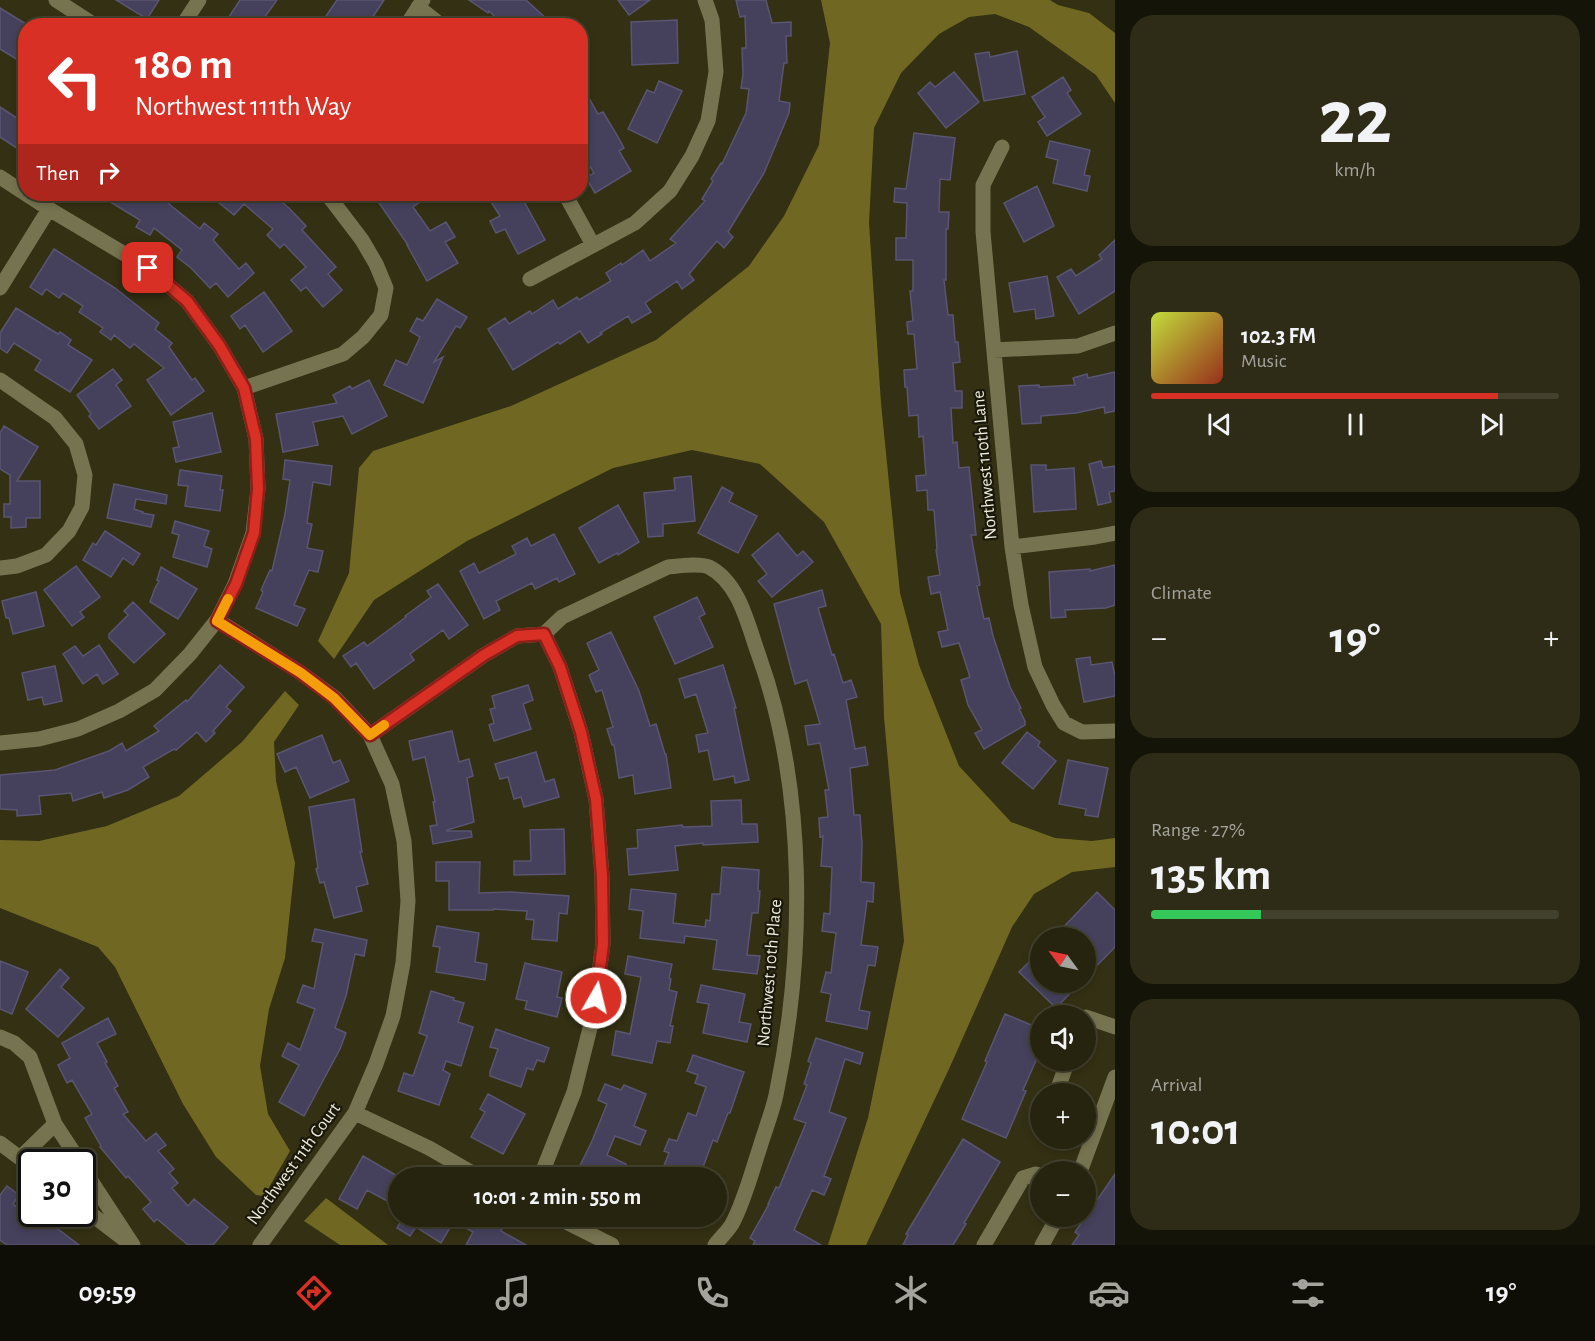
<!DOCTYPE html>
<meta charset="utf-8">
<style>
body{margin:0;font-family:"Alegreya Sans",sans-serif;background:#2e2c17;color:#f1f3f6;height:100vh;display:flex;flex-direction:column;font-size:22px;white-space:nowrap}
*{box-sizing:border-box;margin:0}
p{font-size:20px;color:#a4a49e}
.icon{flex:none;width:33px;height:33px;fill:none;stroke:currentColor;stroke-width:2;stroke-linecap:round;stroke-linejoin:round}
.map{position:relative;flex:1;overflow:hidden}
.details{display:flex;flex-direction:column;gap:15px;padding:15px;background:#151408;width:480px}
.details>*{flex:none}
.banner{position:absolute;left:18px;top:18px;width:570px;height:183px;border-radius:24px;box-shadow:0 3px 9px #0003,0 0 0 2px #42412e;background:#d93025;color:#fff;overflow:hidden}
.needle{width:39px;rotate:303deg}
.controls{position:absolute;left:1030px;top:927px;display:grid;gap:12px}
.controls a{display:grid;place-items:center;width:66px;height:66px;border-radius:50%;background:#26240e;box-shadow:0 3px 9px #0003,0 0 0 2px #42412e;font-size:30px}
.speed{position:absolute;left:18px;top:1149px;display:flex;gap:12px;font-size:30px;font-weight:700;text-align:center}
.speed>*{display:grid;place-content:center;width:78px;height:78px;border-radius:50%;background:#26240e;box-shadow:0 3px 9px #0003,0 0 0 2px #42412e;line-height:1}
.speed .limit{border:3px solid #111;border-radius:9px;background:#fff;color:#111}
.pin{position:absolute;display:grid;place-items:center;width:51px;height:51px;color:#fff;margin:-26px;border-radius:12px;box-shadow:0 3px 9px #0006}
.me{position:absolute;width:66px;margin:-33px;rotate:8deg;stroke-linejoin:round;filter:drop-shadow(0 0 4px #0008)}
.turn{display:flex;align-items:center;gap:21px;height:126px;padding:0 18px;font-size:27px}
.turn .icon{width:78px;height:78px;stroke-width:2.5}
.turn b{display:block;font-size:42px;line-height:51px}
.then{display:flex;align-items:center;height:57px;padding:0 18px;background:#0003;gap:12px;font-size:22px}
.big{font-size:45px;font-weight:700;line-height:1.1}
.details .card{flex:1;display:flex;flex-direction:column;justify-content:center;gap:9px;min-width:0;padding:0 21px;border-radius:24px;background:#2e2c17}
.details .dial{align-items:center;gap:0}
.dial b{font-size:78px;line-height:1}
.song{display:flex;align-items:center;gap:18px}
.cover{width:72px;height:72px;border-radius:9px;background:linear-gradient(135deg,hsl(70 70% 55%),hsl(10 70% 35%))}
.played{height:6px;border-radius:3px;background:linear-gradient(90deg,#d93025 85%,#42412e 85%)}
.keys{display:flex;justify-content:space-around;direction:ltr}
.heat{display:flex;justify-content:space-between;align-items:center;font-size:33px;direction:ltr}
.charge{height:9px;border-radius:4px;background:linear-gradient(90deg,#34c759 27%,#42412e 0)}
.trip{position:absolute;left:388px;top:1167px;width:339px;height:60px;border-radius:30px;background:#26240e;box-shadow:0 3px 9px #0003,0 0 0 2px #42412e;font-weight:700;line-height:60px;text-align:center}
.dock{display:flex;height:96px;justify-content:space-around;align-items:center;background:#0f0e06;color:#a4a49e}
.dock .icon{width:42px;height:42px}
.dock .on{color:#d93025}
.dock b{font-size:27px;color:#f1f3f6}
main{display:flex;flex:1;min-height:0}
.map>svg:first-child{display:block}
.water{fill:#706822}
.building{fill:#45415c;stroke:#595572;stroke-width:1.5}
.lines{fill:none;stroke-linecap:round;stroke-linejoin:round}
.minor{stroke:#767350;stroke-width:15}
.route-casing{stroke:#8d1f18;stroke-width:15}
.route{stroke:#d93025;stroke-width:10}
.slow{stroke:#f59e0b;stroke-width:10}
.labels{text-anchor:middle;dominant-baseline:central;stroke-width:4.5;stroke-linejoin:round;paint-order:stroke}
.street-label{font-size:18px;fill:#eeecdb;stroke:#19180b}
</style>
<main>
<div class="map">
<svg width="1115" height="1245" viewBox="0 0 1115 1245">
<rect width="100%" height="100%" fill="#333013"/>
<!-- water -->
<path class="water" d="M821,0H1050L1058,5L1089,13L1115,33V103L1096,75L1029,27L995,14L969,17L939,34L901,73L874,128L869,223L881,403L900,593L919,665L959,766L1011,822L1055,838L1092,841L1115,838V867L1072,872L1034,894L1012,927L949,1069L866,1245H828L868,1118L904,941L884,717L881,624L824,522L760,464L692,450L613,468L467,541L374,600L334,659L318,641L349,573L359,468L373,451L511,406L656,340L749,266L784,216L819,145L830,43Z
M285,691L299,705L274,742L276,781L295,863L285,958L269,1009L260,1066L268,1114L290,1151L264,1196L256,1195L216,1157L183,1104L115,967L98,947L0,908V840L39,841L107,826L179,796L242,742Z
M326,1198L388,1245H340L304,1221Z"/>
<!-- building -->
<path class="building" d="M116,0H159L147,19Z
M240,0H277L264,18L275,26H223Z
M337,0H384L367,26H340L326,16Z
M469,0H526L548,20L543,26H505L489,11L488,13Z
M618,0H650L629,15Z
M736,0H766L772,23L791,22V36H786L787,63H784L779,101L790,103L789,113L764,173L728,232L733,237L724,248L717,241L689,274L694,280L682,289L677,281L645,303L651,312L632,323L628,316L600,333L602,334L588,343L580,331L560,344L558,342L513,370L488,329L505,318L509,324L530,311L532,314L553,300L558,309L577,297L579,300L611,281L606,273L621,263L622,265L643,250L650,261L676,243L670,239L705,201L702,199L713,181L711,179L721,163L722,164L746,113L749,89L741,88L743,74L742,48H746L745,16L740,17Z
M0,8L26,24V65L0,49Z
M677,20L678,63L632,65L631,22Z
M1017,51L1025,94L984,101L975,54L989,52L990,57Z
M954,72L979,102L946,128L918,93L930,82L935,87Z
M1063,77L1071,90L1067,93L1081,114L1047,136L1038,122L1045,117L1032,97Z
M659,81L682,91L657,143L628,129L647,90L654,93Z
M580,82L598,114L603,112L617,135L624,148L619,151L631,171L595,193L586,178L594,173L580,150Z
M0,107L26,124V154L0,137Z
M914,133L955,138L950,180L940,179L939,212H949L948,229H946V280H944L948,315H953L955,342H958L960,362L953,363L955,391H962V408H951L953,443L957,442L959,468L969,467L976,535H971L980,585L977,586L984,619L989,618L993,636L1010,687L1021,708L1019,709L1025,721V725L984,749L975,733L982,730L968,705L961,680L970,677L959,643L942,647L938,632L948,630L940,592L931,594L928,577L940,575L936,550L937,549L934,510H928L927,490L917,491L916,476L926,475L923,436L919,437L918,415L909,416L907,387H905L904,370L917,369L914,334H908L907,322L913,321L910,291H913V260H896V238H906L907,203L894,202L895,188L906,189Z
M1050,141L1090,150L1084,175L1090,176L1087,191L1053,183L1058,160L1046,157Z
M1037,186L1054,226L1024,242L1004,203Z
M97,194H157L170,202L169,204L200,229L204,223L218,234L213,240L239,269L246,263L254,273L228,297L216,283L210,288L191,268L177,257L182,250L154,228L150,235L136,227L140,220Z
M208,194H272L289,208L306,226L302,230L336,267L328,274L342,290L323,307L306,287L301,291L291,280L306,267L284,244L280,248L267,235L273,229L244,204L234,215Z
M392,194H431L413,207L430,231L446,222L455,237L445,242L458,263L427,281L407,245H408L379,203Z
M486,194H520L545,240L518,254L505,229L496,233L490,221L500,216Z
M1115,240V291L1079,314L1057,277L1071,269L1076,276L1102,259L1099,255Z
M54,249L115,288L159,323L155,329L172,343L169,347L192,380L195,378L204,391L171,415L147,380L164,368L134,344L130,348L114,335L111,340L100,332L103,328L79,312L83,306L63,293L59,298L46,289L42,295L30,287Z
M1047,276L1054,316L1036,319L1035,309L1014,312L1009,283Z
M264,292L292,331L263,352L245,325L240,329L231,316Z
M437,299L467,317L460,328L456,326L434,362L443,357L423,403L384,385L396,360L407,365L420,337L410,331L417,318L423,321Z
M16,308L58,334L60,332L71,340L68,345L92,360L70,392L35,370L41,360L14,343L7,353L0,348V333Z
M113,369L122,380L116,385L131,406L99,429L89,416L91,414L77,395Z
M1115,372V411L1105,413L1104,407L1076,413L1041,416V423L1022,424L1019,386L1039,385V387L1075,385L1073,378L1087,374L1088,378Z
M369,380L387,416L352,434L343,416L313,422L318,445L283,452L276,414L337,403L333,395L350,386L352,389Z
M212,413L221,452L176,462L173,448L179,447L173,422Z
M4,426L38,447L17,481H40V518H26V527L11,528V517H4V504H10V475L0,469V433Z
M285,460L332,466L330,485L313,482L307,523L312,524L307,548L323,551L318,572L309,570L294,605L305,609L297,626L256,608L263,592L261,590L270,570L272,571L285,514L290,480L283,479Z
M1101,461L1103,468L1115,466V491L1109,492L1111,502L1098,505L1089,464Z
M1031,465H1046V470L1074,468L1076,509L1034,512Z
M180,470L222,476L220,490H223L220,511L185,506L188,486L178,485Z
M691,476L695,521L663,524V536L648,537L644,493L675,490L674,478Z
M114,484L167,495L166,504L136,499L134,509L143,512L142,513L154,515L151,527L107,518Z
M722,487L733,493L729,502L757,516L738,553L698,533Z
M618,505L639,542L618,555L617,553L599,563L579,528Z
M175,521L209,531L204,546L212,549L207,567L173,557L179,535L172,533Z
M105,531L140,554L133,565L123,558L111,577L83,560L93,543L96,545Z
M778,533L797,556L803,551L813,562L772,597L758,581L767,574L752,555Z
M554,534L575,574L559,582L557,578L535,589L532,583L496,601L500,610L484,619L460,571L474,563L479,573L516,554L512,546L527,538L531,546Z
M1115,565V605L1106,608L1065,610L1066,617L1051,618L1049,572L1090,569V571Z
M76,566L100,597L80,612L84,617L72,626L44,590Z
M161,567L197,589L178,619L150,602L155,588L159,581L157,580Z
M438,584L468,625L449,639L443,630L410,654L414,660L374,689L356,663L351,667L343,656L364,642L367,646L406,617L405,616L431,597L427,591Z
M822,590L826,606L818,608L832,655L834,654L843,683L851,680L857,697L846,700L855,749L865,747L868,765L850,768L854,815H860L862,844L861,882L874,883L873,902L867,901L861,945L878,947L875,966L868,965L859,1010L870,1012L867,1029L826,1021L831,994L821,992L826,972L831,973L836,933L822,931L824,913L830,914L832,867L821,866L823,836L820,837L819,818L828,817L825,790H829L820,743L808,745L805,726L820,724L807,680L795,684L774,604Z
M36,592L44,626L13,634L9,618H6L2,601Z
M697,597L705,614L699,617L713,647L675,664L654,617Z
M133,602L165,634L134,663L109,638V634L128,615L124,611Z
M611,632L639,691L650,726L656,724L665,754H666L671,788L635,794L633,775L619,778L614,745H612L607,729L613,727L602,690L596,692L589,675L599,670L587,643Z
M99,645L118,674L103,684L97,674L83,684L63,654L75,646L83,656Z
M1090,657L1091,665L1112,662L1115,676V696L1084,702L1076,659Z
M220,665L244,687L226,707L231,711L213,731L215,733L206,742L197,732L176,750L174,749L143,767L149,777L128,790L104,798L102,792L73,801L71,793L39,796L41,814L17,816V810L0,809V775L55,770L109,751L122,743L126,751L159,731L154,726L186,700L187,702Z
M723,665L736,708H734L749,780L735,783L734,776L714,780L708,750L699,752L696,735L708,733L696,694L685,698L679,679Z
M55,666L62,701L44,705L42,697L28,700L22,673Z
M528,685L533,700L523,704L531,729L494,741L489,725L494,723L490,709L495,708L492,696Z
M452,731L459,762L469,759L473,776L467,778L474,822L447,830V831H471L472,837L433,844L430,826L437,825L433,802H435L425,757L413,760L409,741Z
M1027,732L1040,742L1038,746L1056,761L1033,789L1002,763Z
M322,735L333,763L340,760L349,781L310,798L296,767L285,772L277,754Z
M536,752L545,782L554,779L559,797L524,807L521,797L514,799L508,777L500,779L495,764Z
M1068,760L1108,768L1098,817L1085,815L1086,809L1059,804Z
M354,799L362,852H360L368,884L356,887L362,911L334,918L324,882L320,883L316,869L318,868L309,807Z
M741,800L742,824H757L758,842L703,845V843L675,846L678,870L629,875L627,849L638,848L637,830L682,825L683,827L712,826L711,801Z
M564,829L565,874L514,875V861H531L530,830Z
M436,862H480L479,893L511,892L569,896L567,914L559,913L557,941L532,939L534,920L526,919L527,911L493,909V910H449V881H436Z
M722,867L759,870L758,891H760L758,913H752L747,955L760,956L757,974L713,969L717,940L685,936L684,943L640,938L643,911L629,909L631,889L676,894L673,923L705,927L706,920L710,921L712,894H720Z
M1097,892L1115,910V947L1086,977V938H1053Z
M437,926L479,933L475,962L487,964L485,980L436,972L440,947L433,946Z
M315,929L367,940L364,956L355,954L346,996L335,1028L346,1033L340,1049L304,1116L279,1102L299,1065L282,1056L288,1043L300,1050L315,1009L297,1002L303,985L314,989L323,943L312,941Z
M1041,950V982H1081L1056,1008L1019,972Z
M628,956L672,964L669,978L671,979L669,990L677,992L670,1026H673L670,1043L657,1041L652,1063L612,1055L616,1031L630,1034L641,977L625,974Z
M0,961L28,972L12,1014L0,1009Z
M525,963L562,972L557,997L562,998L557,1017L525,1009L527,1001L516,999Z
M60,969L69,978L61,987L84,1008L58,1037L26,1009Z
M701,985L745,994L739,1022L751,1024L747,1042L703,1033L709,1004L697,1002Z
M431,991L454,998L453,1000L464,1003L458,1022L473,1027L461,1066L446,1061L443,1070L450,1074L439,1105L398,1091L404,1073L413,1076L427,1036L419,1033Z
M1005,1014L1041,1029V1049L1023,1090L1026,1091L1006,1138L962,1119L987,1062L985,1061Z
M108,1018L116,1034L97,1043L107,1062L105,1063L118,1086L114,1088L128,1112L123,1114L146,1141L156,1133L166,1145L158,1151L174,1169L169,1173L178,1183L172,1188L188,1206L194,1199L228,1227L213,1245H188L157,1219L154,1222L143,1209L151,1202L128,1176L126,1178L100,1147L101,1146L85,1118L92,1114L72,1080L67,1083L58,1065L70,1058L62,1043Z
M496,1029L549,1048L544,1062L537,1060L533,1070L527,1068L521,1087L490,1076V1072L498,1049L490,1047Z
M816,1038L863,1053L860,1064L845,1059L829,1112L846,1118L824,1176L831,1179L824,1195L812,1190L794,1230L821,1245H753L755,1241L750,1238L769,1204H768L776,1187L779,1188L806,1123L794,1119L807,1085L804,1084L811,1063L808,1061Z
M693,1055L744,1072L730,1113H728L717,1142L713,1140L699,1178H659L669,1153L664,1151L669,1139L677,1141L688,1113L696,1116L706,1087L695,1083L698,1075L687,1071Z
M605,1084L621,1090L624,1085L646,1094L634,1126L646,1131L640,1145L615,1136L607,1155L626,1164L620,1175L615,1173L613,1178H574L592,1141L607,1104L598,1100Z
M488,1094L525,1114L503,1154L471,1137L485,1112L480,1109Z
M963,1139L1000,1162L964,1223L966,1224L953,1245H903L908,1235L906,1234Z
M363,1156L399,1177V1184L389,1202L367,1190L357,1209L339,1199Z
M1115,1174V1245H1072L1079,1235L1075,1232Z
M7,1186L19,1195L13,1204L41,1226L46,1220L79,1245H7L0,1240V1195Z
M398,1216H485L503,1226L501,1231L526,1245H466L473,1232L454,1221L441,1243L416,1227L410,1236L397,1228L402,1219Z"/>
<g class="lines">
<!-- minor -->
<path class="minor" d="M56,0L96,26
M418,7L442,26
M182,26L199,0
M406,26L423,0
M1002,147L983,185V232L1012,547L1021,605L1035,667L1053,705L1064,723L1082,732L1115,731
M0,177L49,209L148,268L187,301L219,345L244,388L256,439L258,489L253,533L235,584L217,620L190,654L155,690L119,711L78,729L39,739L0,743
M565,194L593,245
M530,279L635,223L670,191L692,156L708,121L716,72L712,20L705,0
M0,288L49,209
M994,350L1078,346L1115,333
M0,380L55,418L76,444L85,475L82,507L69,531L46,555L17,566L0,568
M244,388L343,354L363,337L381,315L386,288L376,264L362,240L327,194
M1012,547L1095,537L1115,533
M217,620L301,673L335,698L370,735L392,784L404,841L408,901L403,963L393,1016L376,1064L355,1113L260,1245
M370,735L484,655L517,636L544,634L562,617L668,567C679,566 699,563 709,567C740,583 748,626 759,656C807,790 805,957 776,1095C772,1113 765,1130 760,1147C752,1171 744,1202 732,1224C728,1231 720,1238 715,1245
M1086,1017L1115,1027
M0,1037L14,1043L30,1057L55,1124L80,1162
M1056,1094L1068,1060
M355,1113L429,1148L481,1178
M0,1143L32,1167
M20,1158L55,1124
M82,1167L133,1245
M1080,1172L1115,1077
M540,1178L574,1092L593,1016L603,944L602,876L596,799L581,732L560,667L544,634
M82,1207L125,1240
M554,1216L612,1245
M984,1245L1023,1178L1036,1174L1041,1176
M1042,1245L1058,1216"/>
</g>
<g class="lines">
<defs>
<path id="route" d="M148,268L187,301L219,345L244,388L256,439L258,489L254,533L236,584L217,621L301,673L334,698L370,735L484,655L517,636L544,634L560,667L581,732L596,799L602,876L603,944L596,998"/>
</defs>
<!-- route casing -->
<use href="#route" class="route-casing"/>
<!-- route -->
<use href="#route" class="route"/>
<!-- slow -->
<path class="slow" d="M228,599L217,621L301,673L334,698L370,735L384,725"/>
</g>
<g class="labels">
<!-- street labels -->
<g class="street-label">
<text transform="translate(985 465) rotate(-95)">Northwest 110th Lane</text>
<text transform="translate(770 973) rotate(-85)">Northwest 10th Place</text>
<text transform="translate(294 1164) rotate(-54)">Northwest 11th Court</text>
</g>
</g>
</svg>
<div class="controls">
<a><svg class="needle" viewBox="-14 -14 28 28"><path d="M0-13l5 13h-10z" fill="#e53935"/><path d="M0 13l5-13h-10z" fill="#a4a49e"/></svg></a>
<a><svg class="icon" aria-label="sound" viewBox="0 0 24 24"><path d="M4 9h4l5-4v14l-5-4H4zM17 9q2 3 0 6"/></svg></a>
<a>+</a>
<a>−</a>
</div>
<div class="speed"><div class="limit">30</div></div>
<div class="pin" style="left:148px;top:268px;background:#d93025"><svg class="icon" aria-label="arrive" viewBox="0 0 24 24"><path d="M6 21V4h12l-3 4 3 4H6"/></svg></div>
<svg class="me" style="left:596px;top:998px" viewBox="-20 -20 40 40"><circle r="17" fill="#d93025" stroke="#fff" stroke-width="3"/><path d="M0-11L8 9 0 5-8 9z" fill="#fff"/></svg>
<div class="trip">10:01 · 2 min · 550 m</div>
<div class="banner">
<div class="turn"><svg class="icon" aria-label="left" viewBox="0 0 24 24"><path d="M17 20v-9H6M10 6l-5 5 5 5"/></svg><div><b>180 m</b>Northwest 111th Way</div></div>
<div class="then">Then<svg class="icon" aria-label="right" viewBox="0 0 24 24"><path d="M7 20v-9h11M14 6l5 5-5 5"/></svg></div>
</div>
</div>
<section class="details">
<div class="card dial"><b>22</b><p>km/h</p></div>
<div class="card">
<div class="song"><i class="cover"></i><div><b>102.3 FM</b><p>Music</p></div></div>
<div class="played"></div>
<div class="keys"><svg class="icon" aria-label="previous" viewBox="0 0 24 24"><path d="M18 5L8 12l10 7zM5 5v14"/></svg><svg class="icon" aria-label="pause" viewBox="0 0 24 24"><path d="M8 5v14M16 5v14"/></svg><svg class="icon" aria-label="next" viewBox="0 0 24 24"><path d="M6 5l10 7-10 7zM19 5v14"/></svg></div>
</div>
<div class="card"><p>Climate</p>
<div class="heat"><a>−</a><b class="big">19°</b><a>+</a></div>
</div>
<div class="card"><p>Range · 27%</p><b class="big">135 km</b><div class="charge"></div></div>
<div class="card"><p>Arrival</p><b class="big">10:01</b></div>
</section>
</main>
<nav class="dock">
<b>09:59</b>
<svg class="icon on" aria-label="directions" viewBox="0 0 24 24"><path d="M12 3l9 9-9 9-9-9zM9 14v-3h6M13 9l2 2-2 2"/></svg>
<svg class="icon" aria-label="music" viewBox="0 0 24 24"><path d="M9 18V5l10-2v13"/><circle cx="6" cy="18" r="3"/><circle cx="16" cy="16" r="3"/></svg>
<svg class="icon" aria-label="phone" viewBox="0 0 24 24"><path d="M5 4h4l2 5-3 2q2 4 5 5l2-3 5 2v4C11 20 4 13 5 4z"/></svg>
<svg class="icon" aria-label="climate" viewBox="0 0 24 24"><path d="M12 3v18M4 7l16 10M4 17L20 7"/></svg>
<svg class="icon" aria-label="car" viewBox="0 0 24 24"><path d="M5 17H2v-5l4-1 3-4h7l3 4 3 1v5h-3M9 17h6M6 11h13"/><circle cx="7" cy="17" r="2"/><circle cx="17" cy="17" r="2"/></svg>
<svg class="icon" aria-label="filters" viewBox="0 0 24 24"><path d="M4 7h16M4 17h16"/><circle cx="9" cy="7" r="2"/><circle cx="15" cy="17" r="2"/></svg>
<b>19°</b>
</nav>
